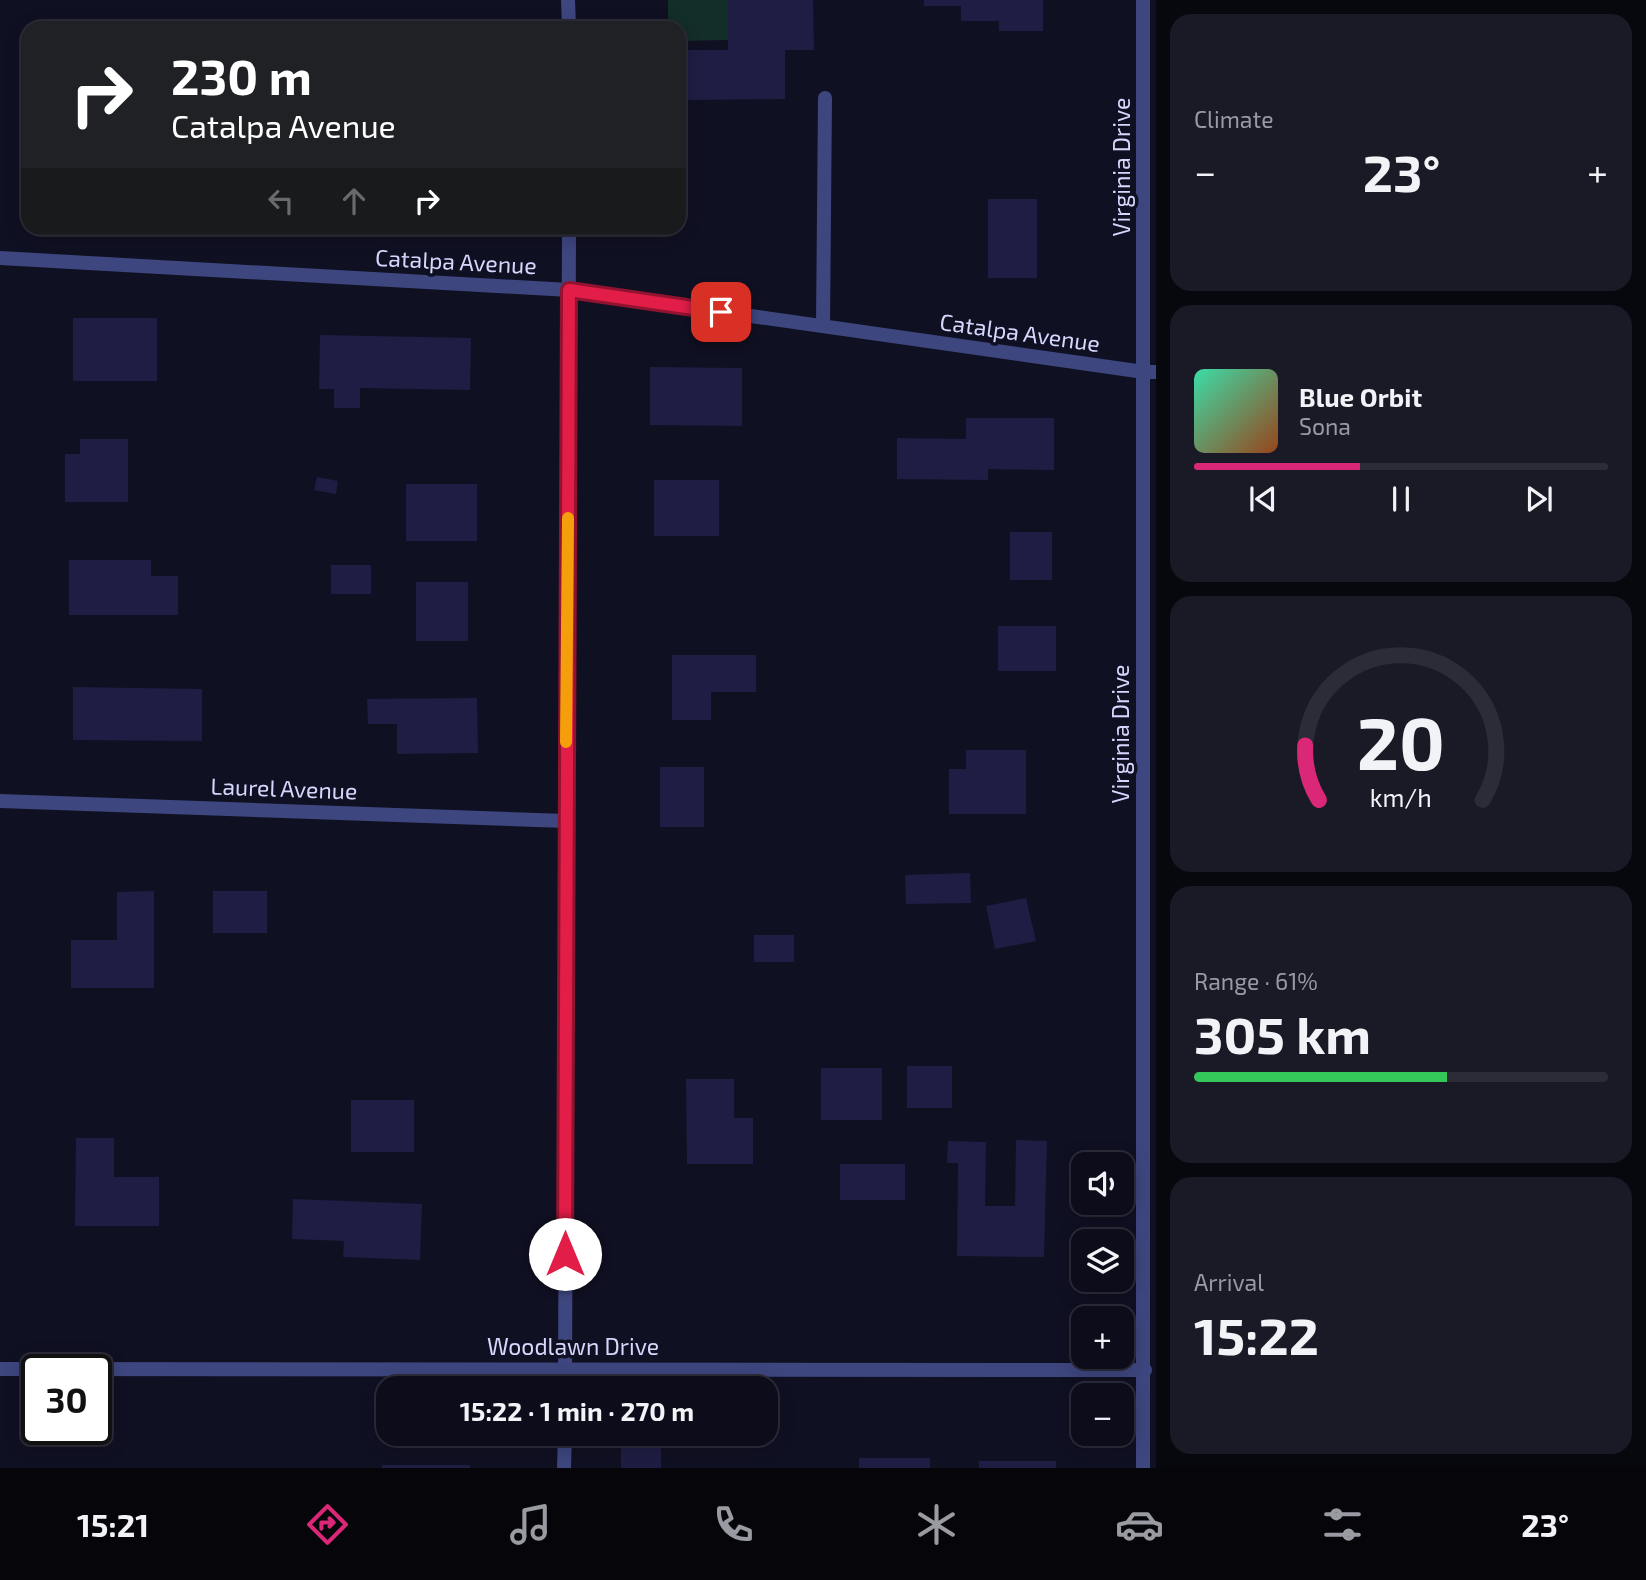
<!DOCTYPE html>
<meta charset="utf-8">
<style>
body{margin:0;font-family:"Exo 2",sans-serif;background:#1a1a27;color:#f1f3f6;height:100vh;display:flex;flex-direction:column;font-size:26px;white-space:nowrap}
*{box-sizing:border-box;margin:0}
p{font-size:23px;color:#9a9ba2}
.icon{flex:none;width:38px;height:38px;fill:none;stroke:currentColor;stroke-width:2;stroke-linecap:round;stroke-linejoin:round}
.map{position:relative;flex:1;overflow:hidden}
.drawer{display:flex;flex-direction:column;gap:14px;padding:14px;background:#07070e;width:490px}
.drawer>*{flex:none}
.banner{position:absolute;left:21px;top:21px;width:665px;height:214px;border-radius:21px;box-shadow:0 4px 18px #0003,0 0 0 2px #2c2c39;background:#202124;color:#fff;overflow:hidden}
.fabs{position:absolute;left:1071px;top:1152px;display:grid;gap:14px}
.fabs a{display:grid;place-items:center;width:63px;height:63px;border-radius:14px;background:#0c0c1a;box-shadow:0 4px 18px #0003,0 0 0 2px #2c2c39;font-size:35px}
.speed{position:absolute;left:21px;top:1354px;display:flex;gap:14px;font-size:35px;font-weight:700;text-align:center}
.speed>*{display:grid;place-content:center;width:91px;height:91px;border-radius:50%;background:#0c0c1a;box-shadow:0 4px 18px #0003,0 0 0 2px #2c2c39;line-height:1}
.speed .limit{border:4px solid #111;border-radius:10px;background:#fff;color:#111}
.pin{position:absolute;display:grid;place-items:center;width:60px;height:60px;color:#fff;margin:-30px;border-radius:14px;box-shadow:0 4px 10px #0006}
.me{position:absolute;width:77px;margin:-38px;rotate:0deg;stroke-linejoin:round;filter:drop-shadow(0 0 5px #0008)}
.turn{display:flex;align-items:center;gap:24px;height:147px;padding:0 35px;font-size:32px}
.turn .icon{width:91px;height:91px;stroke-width:2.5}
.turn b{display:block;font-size:49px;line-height:60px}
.lanes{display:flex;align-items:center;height:66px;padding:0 35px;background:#0003;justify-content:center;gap:35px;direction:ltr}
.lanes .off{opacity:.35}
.big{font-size:52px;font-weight:700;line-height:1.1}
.drawer .widget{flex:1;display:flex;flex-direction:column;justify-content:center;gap:10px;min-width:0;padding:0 24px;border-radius:21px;background:#1a1a27}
.drawer .dial{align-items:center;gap:0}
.dial svg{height:182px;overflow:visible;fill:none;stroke:#2c2c39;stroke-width:7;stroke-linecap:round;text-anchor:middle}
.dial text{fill:#f1f3f6;stroke:none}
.song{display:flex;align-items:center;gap:21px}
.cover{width:84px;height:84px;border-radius:10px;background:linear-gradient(135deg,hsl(160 70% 55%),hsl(20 70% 35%))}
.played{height:7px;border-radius:4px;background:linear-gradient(90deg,#db2777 40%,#2c2c39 40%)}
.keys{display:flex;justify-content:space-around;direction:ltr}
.heat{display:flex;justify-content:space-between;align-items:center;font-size:38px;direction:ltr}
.charge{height:10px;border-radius:5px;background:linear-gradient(90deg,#34c759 61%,#2c2c39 0)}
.trip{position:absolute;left:376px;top:1376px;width:402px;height:70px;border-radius:21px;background:#0c0c1a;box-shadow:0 4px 18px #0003,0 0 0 2px #2c2c39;font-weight:700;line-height:70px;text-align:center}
.menu{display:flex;height:112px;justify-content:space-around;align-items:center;background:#05050a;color:#9a9ba2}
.menu .icon{width:49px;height:49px}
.menu .on{color:#db2777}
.menu b{font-size:32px;color:#f1f3f6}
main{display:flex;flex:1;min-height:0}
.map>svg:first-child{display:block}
.green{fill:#132d28}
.building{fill:#1f1d43}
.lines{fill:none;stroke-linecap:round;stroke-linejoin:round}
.lane{stroke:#3e467f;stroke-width:14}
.street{stroke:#3e467f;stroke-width:14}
.route-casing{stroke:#92132f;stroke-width:18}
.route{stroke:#e11d48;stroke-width:12}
.slow{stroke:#f59e0b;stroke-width:12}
.labels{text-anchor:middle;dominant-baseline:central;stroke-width:7;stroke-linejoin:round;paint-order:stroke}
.street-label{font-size:23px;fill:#d5d7fc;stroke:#101023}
</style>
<main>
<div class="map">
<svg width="1156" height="1468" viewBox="0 0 1156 1468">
<rect width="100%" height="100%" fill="#101023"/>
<!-- green -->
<path class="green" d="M668,0H728V40L679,41V28H668Z"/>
<!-- building -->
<path class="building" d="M728,0H813L814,50H785V99L684,100V50H728Z
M924,0H1043V31H999V21H961V6H924Z
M988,199H1037V278H988Z
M73,318H157V381H73Z
M320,335L471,338L470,390L360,388V408H334V389H319Z
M650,367L742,368V426L650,425Z
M966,418H1054V470L988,469V480L897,479V438L966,439Z
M80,439H128V502H65V454H80Z
M317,477L338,481L336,494L314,490Z
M654,480H719V536H654Z
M406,484H477V541H406Z
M1010,532H1052V580H1010Z
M69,560H151V576H178V615H69Z
M331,565H371V594H331Z
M416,582H468V641H416Z
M998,626H1056V671H998Z
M672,655H756V692H711V720H672Z
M73,687L202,689V741L73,740Z
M477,698L478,753L397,754V724H368L367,699Z
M966,750H1026V814H949V769H966Z
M660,767H704V827H660Z
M970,873L971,903L906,904L905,875Z
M154,891V988H71V940H117V892Z
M213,891H267V933H213Z
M1026,898L1036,941L995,949L986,906Z
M754,935H794V962H754Z
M907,1066H952V1108H907Z
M821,1068H882V1120H821Z
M686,1079H734V1118H753V1164H687Z
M351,1100H414V1152H351Z
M76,1138H114V1177H159V1226H75Z
M1016,1140L1047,1141L1044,1257L957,1256L958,1163H947L948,1141L986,1142L985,1206H1015Z
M840,1164H905V1200H840Z
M293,1199L422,1204L420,1260L343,1257L344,1241L292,1239Z
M621,1437L661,1438V1468H621Z
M859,1458H930V1468H859Z
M979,1461H1056V1468H979Z
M382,1465H470V1468H382Z"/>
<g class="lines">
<!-- lane -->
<path class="lane" d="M823,326L825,98"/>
<!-- street -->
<path class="street" d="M568,0L569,28
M0,258L569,290L1144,372H1156
M0,801L566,821
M0,1369L1145,1370
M565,1388L569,228
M564,1468L565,1433
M1143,1468V0"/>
</g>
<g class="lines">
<defs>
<path id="route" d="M565,1254L569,290L721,312"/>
</defs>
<!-- route casing -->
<use href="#route" class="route-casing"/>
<!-- route -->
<use href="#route" class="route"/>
<!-- slow -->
<path class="slow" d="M566,742L568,518"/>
</g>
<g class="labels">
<!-- street labels -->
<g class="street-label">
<text transform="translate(1121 167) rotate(-90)">Virginia Drive</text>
<text transform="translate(456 261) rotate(3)">Catalpa Avenue</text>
<text transform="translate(1020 332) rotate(8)">Catalpa Avenue</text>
<text transform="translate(1120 734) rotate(-90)">Virginia Drive</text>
<text transform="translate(284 788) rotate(2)">Laurel Avenue</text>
<text x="573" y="1346">Woodlawn Drive</text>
</g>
</g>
</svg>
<div class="fabs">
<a><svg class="icon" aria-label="sound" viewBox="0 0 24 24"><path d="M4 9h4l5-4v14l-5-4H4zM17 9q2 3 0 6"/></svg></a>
<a><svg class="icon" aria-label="layers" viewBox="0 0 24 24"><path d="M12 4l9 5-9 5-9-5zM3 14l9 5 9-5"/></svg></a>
<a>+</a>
<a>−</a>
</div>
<div class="speed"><div class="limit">30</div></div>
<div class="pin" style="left:721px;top:312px;background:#d93025"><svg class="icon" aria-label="arrive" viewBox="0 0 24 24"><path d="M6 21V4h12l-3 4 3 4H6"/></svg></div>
<svg class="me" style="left:565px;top:1254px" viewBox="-20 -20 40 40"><circle r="19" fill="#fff"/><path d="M0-13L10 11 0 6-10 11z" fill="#e11d48"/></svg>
<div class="trip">15:22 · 1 min · 270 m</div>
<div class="banner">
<div class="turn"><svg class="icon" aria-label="right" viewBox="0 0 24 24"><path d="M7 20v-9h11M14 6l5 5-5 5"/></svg><div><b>230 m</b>Catalpa Avenue</div></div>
<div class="lanes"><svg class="icon off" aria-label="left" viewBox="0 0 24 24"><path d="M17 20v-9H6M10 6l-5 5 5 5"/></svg><svg class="icon off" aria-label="ahead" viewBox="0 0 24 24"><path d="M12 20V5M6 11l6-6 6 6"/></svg><svg class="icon" aria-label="right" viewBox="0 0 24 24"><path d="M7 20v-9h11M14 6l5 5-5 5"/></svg></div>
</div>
</div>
<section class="drawer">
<div class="widget"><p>Climate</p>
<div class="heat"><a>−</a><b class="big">23°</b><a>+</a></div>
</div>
<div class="widget">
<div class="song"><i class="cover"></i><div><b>Blue Orbit</b><p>Sona</p></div></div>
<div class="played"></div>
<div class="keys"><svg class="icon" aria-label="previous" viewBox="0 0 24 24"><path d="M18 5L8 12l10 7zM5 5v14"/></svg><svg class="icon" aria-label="pause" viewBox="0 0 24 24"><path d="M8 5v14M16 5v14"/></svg><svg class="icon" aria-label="next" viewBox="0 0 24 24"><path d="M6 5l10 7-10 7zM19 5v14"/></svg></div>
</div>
<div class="widget dial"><svg viewBox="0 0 100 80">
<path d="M14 69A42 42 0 1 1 86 69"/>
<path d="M14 69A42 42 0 0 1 8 45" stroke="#db2777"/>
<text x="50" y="56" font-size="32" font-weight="700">20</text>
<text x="50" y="72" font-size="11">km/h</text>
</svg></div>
<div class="widget"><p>Range · 61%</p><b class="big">305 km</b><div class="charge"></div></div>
<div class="widget"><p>Arrival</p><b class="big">15:22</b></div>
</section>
</main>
<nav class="menu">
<b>15:21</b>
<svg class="icon on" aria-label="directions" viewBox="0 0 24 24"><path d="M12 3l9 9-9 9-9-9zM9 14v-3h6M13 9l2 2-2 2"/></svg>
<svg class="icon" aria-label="music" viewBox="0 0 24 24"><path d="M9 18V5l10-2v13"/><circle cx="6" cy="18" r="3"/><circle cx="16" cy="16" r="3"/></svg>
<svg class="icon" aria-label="phone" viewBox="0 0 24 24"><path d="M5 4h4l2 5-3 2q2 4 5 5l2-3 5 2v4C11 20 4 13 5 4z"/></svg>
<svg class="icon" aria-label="climate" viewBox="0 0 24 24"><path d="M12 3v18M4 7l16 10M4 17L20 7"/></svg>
<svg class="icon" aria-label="car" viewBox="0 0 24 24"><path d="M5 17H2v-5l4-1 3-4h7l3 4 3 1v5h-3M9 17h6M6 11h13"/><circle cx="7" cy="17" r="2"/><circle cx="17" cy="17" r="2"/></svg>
<svg class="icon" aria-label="filters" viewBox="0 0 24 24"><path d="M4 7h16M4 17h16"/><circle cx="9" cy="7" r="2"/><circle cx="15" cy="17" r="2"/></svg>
<b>23°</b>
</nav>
